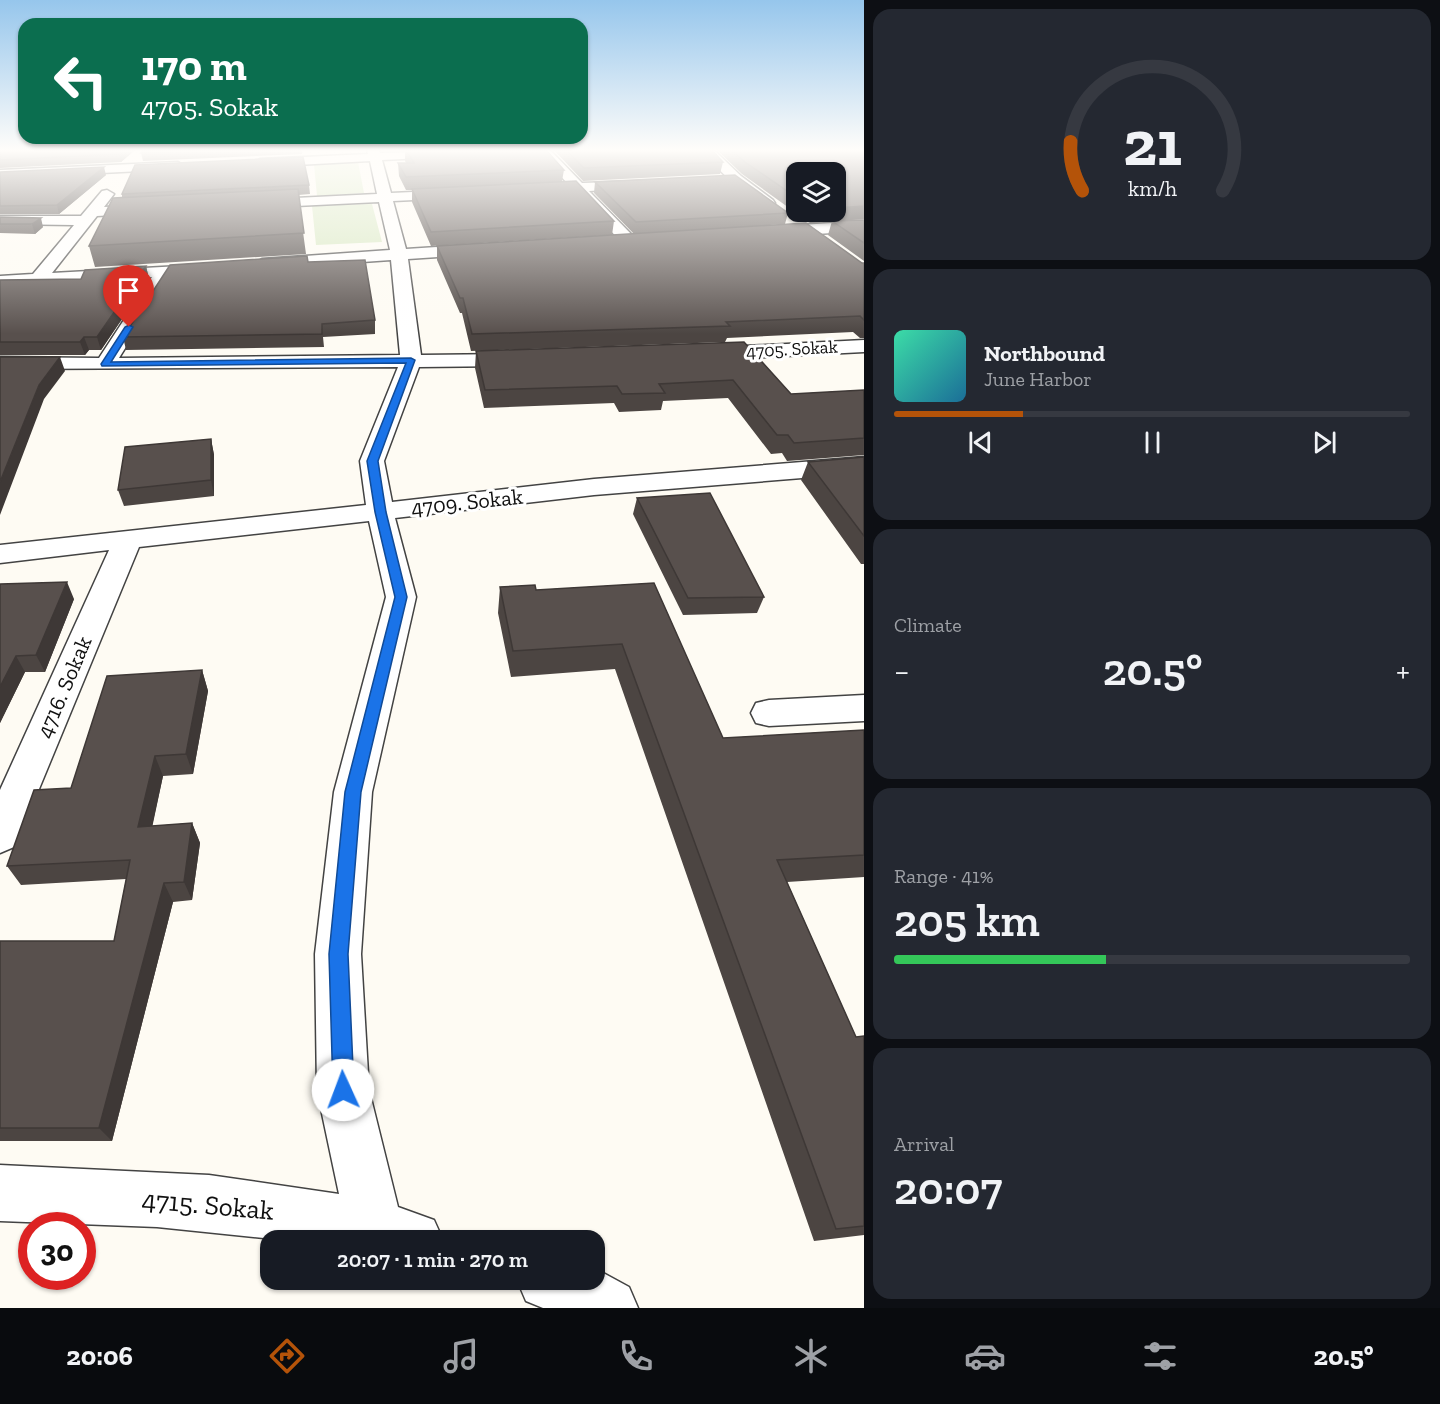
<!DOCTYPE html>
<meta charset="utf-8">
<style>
body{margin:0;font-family:"Zilla Slab",serif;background:#242831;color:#f1f3f6;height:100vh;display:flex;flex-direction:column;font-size:22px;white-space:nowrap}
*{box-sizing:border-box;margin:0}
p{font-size:20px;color:#9ea1a6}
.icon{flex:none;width:33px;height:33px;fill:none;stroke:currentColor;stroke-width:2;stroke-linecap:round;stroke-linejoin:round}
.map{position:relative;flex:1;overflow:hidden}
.details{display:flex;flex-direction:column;gap:9px;padding:9px;background:#0d0f14;width:576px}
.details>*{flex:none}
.top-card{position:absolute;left:18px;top:18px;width:570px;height:126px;border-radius:18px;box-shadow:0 2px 4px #0004;background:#0b6e4f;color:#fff;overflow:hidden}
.buttons{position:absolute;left:786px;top:162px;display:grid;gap:12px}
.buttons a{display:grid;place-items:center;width:60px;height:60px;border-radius:12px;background:#171b24;box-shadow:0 2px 4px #0004;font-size:30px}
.speed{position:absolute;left:18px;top:1212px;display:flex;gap:12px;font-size:30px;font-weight:700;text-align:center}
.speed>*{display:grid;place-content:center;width:78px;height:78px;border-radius:50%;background:#171b24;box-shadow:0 2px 4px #0004;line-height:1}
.speed .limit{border:9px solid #d22;background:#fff;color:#111}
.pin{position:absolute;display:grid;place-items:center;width:51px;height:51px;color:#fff;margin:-62px -26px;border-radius:50% 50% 50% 0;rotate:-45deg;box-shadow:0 0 6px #0007}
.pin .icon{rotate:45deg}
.me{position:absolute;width:66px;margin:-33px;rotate:358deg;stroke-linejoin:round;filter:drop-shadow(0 0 4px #0008)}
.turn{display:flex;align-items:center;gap:21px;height:126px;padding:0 24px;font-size:27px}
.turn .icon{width:78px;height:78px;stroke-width:2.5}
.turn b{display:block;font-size:42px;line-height:51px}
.big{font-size:45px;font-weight:600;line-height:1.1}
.details .card{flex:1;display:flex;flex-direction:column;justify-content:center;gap:9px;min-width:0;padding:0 21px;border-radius:18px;background:#242831}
.details .dial{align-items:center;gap:0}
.dial svg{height:156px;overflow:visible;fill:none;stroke:#363941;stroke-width:7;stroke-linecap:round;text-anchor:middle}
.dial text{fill:#f1f3f6;stroke:none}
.song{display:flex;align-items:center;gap:18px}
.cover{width:72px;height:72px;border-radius:9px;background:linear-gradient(135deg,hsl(160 70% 55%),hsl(200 70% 35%))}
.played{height:6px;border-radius:3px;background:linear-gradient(90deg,#b45309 25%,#363941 25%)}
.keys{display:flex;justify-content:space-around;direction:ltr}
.heat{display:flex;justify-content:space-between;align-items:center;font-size:33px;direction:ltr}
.charge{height:9px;border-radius:4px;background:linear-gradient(90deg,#34c759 41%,#363941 0)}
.trip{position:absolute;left:260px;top:1230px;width:345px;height:60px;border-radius:18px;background:#171b24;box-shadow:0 2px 4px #0004;font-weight:600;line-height:60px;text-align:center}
.tab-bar{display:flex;height:96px;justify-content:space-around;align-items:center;background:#090b0e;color:#9ea1a6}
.tab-bar .icon{width:42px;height:42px}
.tab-bar .current{color:#b45309}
.tab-bar b{font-size:27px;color:#f1f3f6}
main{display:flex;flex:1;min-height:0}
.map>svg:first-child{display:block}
.green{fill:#d6e7bf}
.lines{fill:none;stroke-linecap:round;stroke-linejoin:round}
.minor-casing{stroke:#434343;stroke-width:3}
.minor{fill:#fff;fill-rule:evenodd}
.wall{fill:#4c4542;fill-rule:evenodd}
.shaded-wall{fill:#3e3836}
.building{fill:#58504d;stroke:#3e3836;stroke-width:1.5}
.route{fill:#1a73e8;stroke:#114b97;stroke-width:1.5}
.labels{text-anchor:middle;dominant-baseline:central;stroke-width:6;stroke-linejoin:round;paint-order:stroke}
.far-street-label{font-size:18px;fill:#101010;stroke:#fff}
.street-label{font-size:22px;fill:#101010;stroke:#fff}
.near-street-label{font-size:27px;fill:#101010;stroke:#fff}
</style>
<main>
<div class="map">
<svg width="864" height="1308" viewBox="0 0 864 1308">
<rect width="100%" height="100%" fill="#fefbf3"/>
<!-- green -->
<path class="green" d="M358,162L364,193L317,196L314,164Z
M372,204L382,242L316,245L312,206Z"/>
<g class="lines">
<defs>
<path id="minor" d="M367,150H379L380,153L514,150L508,154L382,160L391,193L456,190L463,194L456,198L393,201L406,249L483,244L491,249L483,254L408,259L421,355L520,354L527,356L530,360L527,364L520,366L419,367L384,461L392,502L594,479L864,457V473L594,495L395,518L416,597L372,792L361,954L369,1090L398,1207L434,1220L443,1240H283L157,1227L0,1221V1165L209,1175L339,1194L317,1090L315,954L334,792L386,597L369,521L139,547L20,835L14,847L0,853V790L109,550L0,563V545L366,505L360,461L398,367L0,369V357L99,358L152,277L0,286V276L33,274L74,225L0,224V216H81L102,191L107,190L114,194L104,207L151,205L158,209L151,213L97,216L52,273L217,264L219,268L217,272L211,273L170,276L119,358L400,355L391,260L262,269L254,264L262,259L390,250L379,202L253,208L246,204L253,200L377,194L370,161L260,167L254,163L260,159L368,154Z
M537,150H550L582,183L644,181L646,184L644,187L639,188L589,191L634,237L636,240L634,243H622L575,192L533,193L531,190L533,187L568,184Z
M701,150H714L741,176L773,200L775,203L773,206C756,210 713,164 701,150Z
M178,162L184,166L182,169L0,178V170Z
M864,221V231L768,237L760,232L768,227Z
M864,340V352L707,360L700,358L697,354L700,350L707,348Z
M864,695V721L769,726L756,723L751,713L756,703L769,700Z
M594,1268L629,1287L638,1308H543L526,1301L517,1280H594Z"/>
</defs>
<!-- minor casing -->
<use href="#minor" class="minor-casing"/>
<!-- minor -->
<use href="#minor" class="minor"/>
</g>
<!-- wall -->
<path class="wall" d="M0,150H135L121,162L0,168Z
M143,150H302V154L143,161L141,153Z
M405,150H546L564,170L562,181L614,221L612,235L431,246L412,202V190H406L399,176L398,163H406L405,161Z
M554,150H712L723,162L720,174L583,181Z
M717,150H864V219L834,221L864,220V261L828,235L832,221L810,223L742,174ZM796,172L836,212H796Z
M0,172L106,175L59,214H0Z
M595,182L788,213L785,224L634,234L594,193Z
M309,185L310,194L298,195L306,254L95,267L89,246L122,197V194Z
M0,217L43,227L35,234L0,233Z
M437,246L864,263V338H860L853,332L727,338L725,342L471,351L462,313H460L437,260Z
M308,262L375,320V334L323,337L324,347L126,350L123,337Z
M146,266L149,279L101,350H89L85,355H0V280L81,279Z
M744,342L791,394L864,390V455L787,461L782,453L771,454L728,398L663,401L661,410L619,412L614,403L484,408L475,368L476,351Z
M211,439L214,455V496L124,506L118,490Z
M864,457V564H861L801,480L808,462Z
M637,498L764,597L757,613L683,615L633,514Z
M654,583L723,738L864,730V877L787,882L856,1037L864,1036V1235L814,1241L615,669L511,677L498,613L500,587L536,590Z
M0,584L74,599L45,672H25L0,723Z
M202,670L208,691L193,774L163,776L152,826L192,823L200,843L192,900L173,902L112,1141H0V941H114L126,879L21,885L7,866Z"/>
<!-- shaded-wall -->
<path class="shaded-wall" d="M124,150H135L121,162L119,154Z
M104,167L106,175L59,214L57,205Z
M864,206V219L810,223L813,212H836V208Z
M41,218L43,227L35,234L32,224Z
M146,266L149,279L101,350L97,337Z
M84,337L89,350L85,355L80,342Z
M60,357L65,371L44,399L0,515V482L39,385Z
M211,439L214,455V496L211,480Z
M67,582L74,599L45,672L36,655Z
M16,656L25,672L0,723V687Z
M202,670L208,691L193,774L186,754Z
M155,756L163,776L148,847L138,827Z
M192,823L200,843L192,900L184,882Z
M164,883L173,902L112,1141L99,1128Z"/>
<!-- building -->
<path class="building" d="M0,150H124L119,154L0,160Z
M143,150H206L141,153Z
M406,150H546L564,170L406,177L398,163H414Z
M566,150H712L723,162L584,168Z
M732,150H864V206L836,208V172H796V197L745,162Z
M303,157L309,185L122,194L135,165Z
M104,167L57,205L0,206V172Z
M735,175L788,213L636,222L595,182Z
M576,181L614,221L431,232L412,189Z
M298,189L304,233L89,246L113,198Z
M0,217L41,218L32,224H0Z
M864,220V243L832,221Z
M806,223L862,263H864V320L860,316L726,322L730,326L472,334L463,298H460L437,246Z
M307,256L308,262L365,260L375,320L322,324V334L123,337L170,265Z
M146,266L97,337H84L80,342H0V280L81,279L85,270Z
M744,342L791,394L864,390V438L794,443L788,435H777L733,380L659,384L665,393L622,394L617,386L485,390L476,351Z
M0,357H60L39,385L0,482Z
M211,439V480L118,490L125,447Z
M864,457V536L808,462Z
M710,493L764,597L688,598L637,498Z
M67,582L36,655L16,656L0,687V584Z
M654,583L723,738L864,730V855L777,860L856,1037L864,1036V1226L836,1229L622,644L513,651L500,587L535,585L536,590Z
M202,670L186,754L155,756L138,827L192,823L184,882L164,883L99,1128H0V941H114L130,860L7,866L34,790L71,788L107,676Z"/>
<!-- sky -->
<linearGradient id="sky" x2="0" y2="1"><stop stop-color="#96c6ec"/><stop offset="0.45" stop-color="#fffdfa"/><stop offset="1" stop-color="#fffdfa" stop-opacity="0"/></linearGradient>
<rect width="864" height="334" fill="url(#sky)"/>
<!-- route -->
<path class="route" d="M129,325L133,327L111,362L411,358L415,360L378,461L386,512L407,597L361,792L348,954L354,1090L351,1097L343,1100L336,1097L333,1090L329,954L345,792L395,597L375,512L367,461L406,363L102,366L101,364L125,327Z"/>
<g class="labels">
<!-- far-street labels -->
<g class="far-street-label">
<text transform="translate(792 349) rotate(-3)">4705. Sokak</text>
</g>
<!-- street labels -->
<g class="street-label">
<text transform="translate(467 502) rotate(-6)">4709. Sokak</text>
<text transform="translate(64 687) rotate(-67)">4716. Sokak</text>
</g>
<!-- near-street labels -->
<g class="near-street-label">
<text transform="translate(208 1205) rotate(5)">4715. Sokak</text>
</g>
</g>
</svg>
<div class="buttons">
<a><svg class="icon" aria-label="layers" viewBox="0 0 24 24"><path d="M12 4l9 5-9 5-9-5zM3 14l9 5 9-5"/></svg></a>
</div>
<div class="speed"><div class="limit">30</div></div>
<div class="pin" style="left:129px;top:327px;background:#d93025"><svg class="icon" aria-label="arrive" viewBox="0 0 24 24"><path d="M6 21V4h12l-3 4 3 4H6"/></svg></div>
<svg class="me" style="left:343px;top:1090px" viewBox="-20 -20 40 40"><circle r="19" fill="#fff"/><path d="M0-13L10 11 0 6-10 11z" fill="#1a73e8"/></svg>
<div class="trip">20:07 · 1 min · 270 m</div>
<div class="top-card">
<div class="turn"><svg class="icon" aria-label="left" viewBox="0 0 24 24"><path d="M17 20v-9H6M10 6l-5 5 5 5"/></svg><div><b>170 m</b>4705. Sokak</div></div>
</div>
</div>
<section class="details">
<div class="card dial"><svg viewBox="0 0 100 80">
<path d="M14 69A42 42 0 1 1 86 69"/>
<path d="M14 69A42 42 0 0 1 8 44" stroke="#b45309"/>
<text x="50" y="56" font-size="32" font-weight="700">21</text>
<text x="50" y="72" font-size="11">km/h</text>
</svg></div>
<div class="card">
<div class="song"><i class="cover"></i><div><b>Northbound</b><p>June Harbor</p></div></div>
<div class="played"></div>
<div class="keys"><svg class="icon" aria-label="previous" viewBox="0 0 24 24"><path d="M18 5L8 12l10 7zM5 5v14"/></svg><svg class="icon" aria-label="pause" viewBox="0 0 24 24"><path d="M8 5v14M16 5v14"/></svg><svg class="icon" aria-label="next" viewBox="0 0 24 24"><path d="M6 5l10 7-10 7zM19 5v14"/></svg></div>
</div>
<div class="card"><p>Climate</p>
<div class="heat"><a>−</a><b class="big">20.5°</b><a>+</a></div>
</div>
<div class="card"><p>Range · 41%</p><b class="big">205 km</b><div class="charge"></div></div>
<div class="card"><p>Arrival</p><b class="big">20:07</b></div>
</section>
</main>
<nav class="tab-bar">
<b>20:06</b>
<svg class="icon current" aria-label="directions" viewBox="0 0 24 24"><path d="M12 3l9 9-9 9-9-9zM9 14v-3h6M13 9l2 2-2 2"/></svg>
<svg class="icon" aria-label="music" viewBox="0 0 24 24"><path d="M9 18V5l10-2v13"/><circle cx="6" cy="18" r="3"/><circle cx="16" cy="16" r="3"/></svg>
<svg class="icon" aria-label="phone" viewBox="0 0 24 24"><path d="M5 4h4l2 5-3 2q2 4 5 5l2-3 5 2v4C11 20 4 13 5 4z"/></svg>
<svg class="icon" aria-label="climate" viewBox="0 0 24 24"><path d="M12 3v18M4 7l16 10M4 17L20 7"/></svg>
<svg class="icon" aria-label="car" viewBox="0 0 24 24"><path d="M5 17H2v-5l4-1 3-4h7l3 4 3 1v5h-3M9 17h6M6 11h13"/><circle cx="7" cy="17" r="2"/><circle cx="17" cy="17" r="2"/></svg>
<svg class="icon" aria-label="filters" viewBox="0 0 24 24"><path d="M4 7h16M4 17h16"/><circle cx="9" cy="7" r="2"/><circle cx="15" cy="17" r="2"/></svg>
<b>20.5°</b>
</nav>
